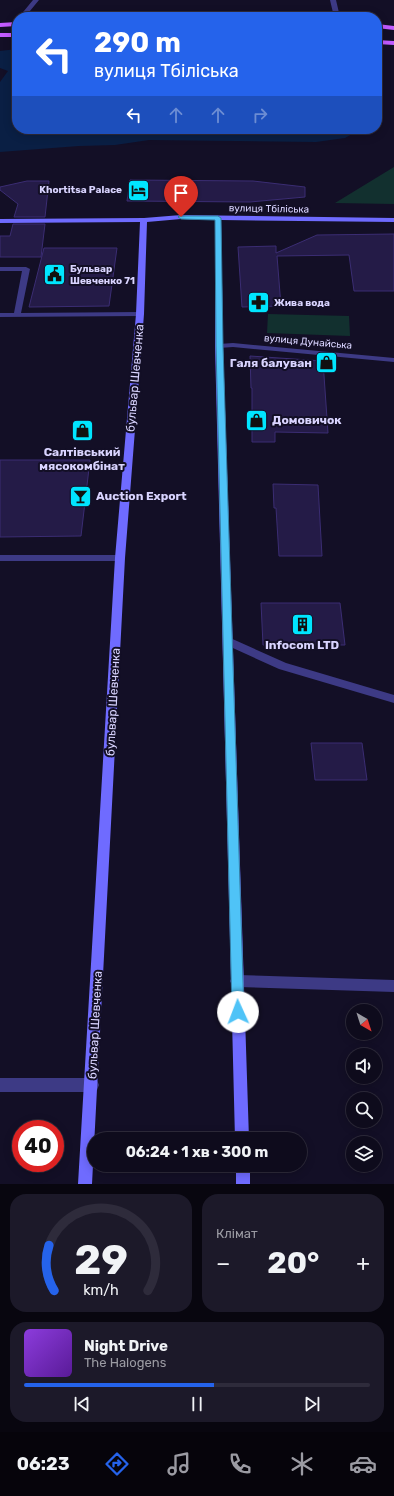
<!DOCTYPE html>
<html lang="uk">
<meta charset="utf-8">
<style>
body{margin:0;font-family:Rubik,sans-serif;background:#1c1929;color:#f1f3f6;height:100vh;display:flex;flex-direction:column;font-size:15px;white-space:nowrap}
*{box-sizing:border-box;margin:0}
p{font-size:13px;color:#9b9ba3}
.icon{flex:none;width:22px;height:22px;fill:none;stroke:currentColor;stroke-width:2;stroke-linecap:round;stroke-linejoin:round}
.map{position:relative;height:1184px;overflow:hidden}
.details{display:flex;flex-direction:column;gap:10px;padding:10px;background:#08060f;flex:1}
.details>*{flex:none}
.banner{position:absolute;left:12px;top:12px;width:370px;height:122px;border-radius:16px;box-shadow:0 2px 10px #0003,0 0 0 1px #2e2b3b;background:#2563eb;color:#fff;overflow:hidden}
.needle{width:26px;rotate:141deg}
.buttons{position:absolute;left:346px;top:1004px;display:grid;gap:8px}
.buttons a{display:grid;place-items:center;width:36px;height:36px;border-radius:50%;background:#0e0b1c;box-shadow:0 2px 10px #0003,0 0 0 1px #2e2b3b;font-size:20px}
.speed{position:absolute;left:12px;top:1120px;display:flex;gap:8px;font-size:20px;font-weight:700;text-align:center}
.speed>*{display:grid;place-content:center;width:52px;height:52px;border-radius:50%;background:#0e0b1c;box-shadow:0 2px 10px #0003,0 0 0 1px #2e2b3b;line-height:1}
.speed .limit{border:6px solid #d22;background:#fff;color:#111}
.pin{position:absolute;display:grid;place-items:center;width:34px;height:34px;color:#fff;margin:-41px -17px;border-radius:50% 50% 50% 0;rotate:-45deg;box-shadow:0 0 4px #0007}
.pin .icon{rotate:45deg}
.me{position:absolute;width:44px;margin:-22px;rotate:358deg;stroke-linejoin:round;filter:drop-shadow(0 0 3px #0008)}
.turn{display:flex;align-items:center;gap:14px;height:84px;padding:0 16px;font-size:18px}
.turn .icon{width:52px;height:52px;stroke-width:2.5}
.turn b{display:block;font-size:28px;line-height:34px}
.lanes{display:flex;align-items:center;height:38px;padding:0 16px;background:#0003;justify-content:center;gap:20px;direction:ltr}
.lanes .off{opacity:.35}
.big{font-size:30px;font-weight:700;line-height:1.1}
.details .card{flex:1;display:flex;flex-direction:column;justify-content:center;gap:6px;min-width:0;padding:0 14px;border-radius:16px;background:#1c1929}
.details .dial{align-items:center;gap:0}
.dial svg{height:104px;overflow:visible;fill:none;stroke:#2e2b3b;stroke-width:7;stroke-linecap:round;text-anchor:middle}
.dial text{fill:#f1f3f6;stroke:none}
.song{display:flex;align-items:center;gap:12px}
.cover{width:48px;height:48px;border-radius:6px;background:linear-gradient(135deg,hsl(270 70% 55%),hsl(270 70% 35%))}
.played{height:4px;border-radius:2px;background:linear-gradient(90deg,#2563eb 55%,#2e2b3b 55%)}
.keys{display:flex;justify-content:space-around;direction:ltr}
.heat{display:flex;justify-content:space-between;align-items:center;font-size:22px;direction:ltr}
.details .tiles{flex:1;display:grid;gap:10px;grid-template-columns:1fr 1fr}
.card:last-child{grid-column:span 2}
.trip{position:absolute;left:87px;top:1132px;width:220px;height:40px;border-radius:20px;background:#0e0b1c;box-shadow:0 2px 10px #0003,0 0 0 1px #2e2b3b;font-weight:700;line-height:40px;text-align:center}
.tabs{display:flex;height:64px;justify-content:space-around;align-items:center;background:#06040b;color:#9b9ba3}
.tabs .icon{width:28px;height:28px}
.tabs .current{color:#2563eb}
.tabs b{font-size:18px;color:#f1f3f6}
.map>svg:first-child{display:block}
.green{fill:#12302f}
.water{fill:#0a1f44}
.building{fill:#241b47;stroke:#3b2d73}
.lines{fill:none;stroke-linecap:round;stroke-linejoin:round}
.street{fill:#3d3a85;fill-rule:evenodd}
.secondary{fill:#6f6bff;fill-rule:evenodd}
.primary{fill:#c25bff;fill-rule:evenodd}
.route{fill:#4fc3f7;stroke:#337fa1}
.labels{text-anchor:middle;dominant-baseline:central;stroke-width:4;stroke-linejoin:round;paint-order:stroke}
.far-poi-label{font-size:10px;font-weight:bold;fill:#d9d4ff;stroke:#130f26;text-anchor:start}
.far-street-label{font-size:10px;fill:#d9d4ff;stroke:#130f26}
.poi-label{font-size:12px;font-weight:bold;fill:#d9d4ff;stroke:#130f26;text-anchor:start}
.street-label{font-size:12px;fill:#d9d4ff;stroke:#130f26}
</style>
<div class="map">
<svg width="394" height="1184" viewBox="0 0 394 1184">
<rect width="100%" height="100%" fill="#130f26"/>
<!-- green -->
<path class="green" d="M394,167V204L335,203Z
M268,314L349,316L350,336L267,333Z"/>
<!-- water -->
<path class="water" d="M17,49V129H361L345,138L316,142L149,140L115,145L79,146L0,152V82L8,71L0,68V51Z"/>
<!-- building -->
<path class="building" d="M130,180L253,181L305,187V197L250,202L127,201Z
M27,181H49L45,217H14L18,204L0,190V187Z
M13,224H45L41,257H0V236H10Z
M394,234V291H354L349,255L277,256L281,306L242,307L238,247L276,246V253L317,235Z
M44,248H117L109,306L29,307Z
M250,356L323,361L328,433L275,432V442H252V388H251Z
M0,460H90L81,536L0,537Z
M273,484L318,485L322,556H279L276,508H274Z
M261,603H340L345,645H263Z
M311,743H362L367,780H315Z"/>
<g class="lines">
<!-- street -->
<path class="street" d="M33,0H39L25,17H19Z
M330,0H336L340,17H334Z
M0,267H26L30,269L21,313L140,312L144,314L140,316L0,317V313H14L22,271H0Z
M233,343L394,358V362L233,347L219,348L215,346L219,344Z
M0,555H120L125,558L120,561H0Z
M228,637L286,663L394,695V703L279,669L224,644L223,641L224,638Z
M237,975L394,980V992L237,987L232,985L230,981L232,977Z
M0,1078H92L97,1080L99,1085L97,1090L92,1092H0Z"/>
<!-- secondary -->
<path class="secondary" d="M181,215L394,218V222L221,220L223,346L249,1139H235L215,346V220L181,219L147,222L144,314L125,558L92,1184H78L115,558L136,314L140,222L0,223V219L144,218Z
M236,1165H250V1184H236Z"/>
<!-- primary -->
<path class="primary" d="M17,22V26L0,27V23Z
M377,24L394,26V30L377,28Z
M0,33H17V37H0Z
M377,40L394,41V45L377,44Z"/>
</g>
<!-- route -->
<path class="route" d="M179,216H218L221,218L223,346L244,1012L242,1017L238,1018L234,1017L232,1012L216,346L215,220L181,219L178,217Z"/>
<!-- icons -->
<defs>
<symbol id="hotel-square" viewBox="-11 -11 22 22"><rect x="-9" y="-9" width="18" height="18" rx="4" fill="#00e5ff" stroke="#130f26"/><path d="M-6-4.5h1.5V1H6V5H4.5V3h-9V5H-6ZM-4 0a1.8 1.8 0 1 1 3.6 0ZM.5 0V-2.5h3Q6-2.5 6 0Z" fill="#111"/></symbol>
<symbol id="civic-square" viewBox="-11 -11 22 22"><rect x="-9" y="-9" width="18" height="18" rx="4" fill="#00e5ff" stroke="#130f26"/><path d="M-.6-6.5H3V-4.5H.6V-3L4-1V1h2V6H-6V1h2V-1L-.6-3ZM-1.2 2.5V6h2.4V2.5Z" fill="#111"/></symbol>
<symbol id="pharmacy-square" viewBox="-11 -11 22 22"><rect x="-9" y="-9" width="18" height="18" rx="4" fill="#00e5ff" stroke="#130f26"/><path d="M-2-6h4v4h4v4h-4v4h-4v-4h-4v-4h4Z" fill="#111"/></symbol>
<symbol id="shop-square" viewBox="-11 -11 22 22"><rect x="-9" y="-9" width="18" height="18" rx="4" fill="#00e5ff" stroke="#130f26"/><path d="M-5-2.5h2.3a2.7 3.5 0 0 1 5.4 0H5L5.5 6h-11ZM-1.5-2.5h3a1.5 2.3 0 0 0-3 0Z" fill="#111"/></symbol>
<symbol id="bar-square" viewBox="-11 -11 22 22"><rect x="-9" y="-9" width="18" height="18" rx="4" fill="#00e5ff" stroke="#130f26"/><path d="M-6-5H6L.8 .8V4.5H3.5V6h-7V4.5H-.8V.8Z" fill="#111"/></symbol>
<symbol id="building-square" viewBox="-11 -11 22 22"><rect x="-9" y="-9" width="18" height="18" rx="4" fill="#00e5ff" stroke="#130f26"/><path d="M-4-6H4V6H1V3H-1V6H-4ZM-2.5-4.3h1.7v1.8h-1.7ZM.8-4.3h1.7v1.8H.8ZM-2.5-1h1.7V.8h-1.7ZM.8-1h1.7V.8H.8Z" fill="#111"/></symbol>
</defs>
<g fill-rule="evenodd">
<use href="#hotel-square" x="126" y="178" width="25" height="25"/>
<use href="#civic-square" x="42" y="262" width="25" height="25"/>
<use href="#pharmacy-square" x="246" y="290" width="25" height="25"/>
<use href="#shop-square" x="314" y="350" width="25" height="25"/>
<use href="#shop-square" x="244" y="408" width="25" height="25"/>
<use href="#shop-square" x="70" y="418" width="25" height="25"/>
<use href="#bar-square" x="68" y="484" width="25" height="25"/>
<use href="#building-square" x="290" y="612" width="25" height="25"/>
</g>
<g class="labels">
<!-- far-poi labels -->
<g class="far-poi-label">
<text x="122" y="190" text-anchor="end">Khortitsa Palace</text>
<text x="70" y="269">Бульвар<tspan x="70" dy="12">Шевченко 71</tspan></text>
<text x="274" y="303">Жива вода</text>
</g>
<!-- far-street labels -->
<g class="far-street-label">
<text transform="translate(269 209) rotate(1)">вулиця Тбіліська</text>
<text transform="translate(308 342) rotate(5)">вулиця Дунайська</text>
</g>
<!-- poi labels -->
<g class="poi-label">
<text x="312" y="363" text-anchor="end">Галя балуван</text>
<text x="272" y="420">Домовичок</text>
<text x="82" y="452" text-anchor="middle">Салтівський<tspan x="82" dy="14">мясокомбінат</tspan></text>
<text x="96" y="496">Auction Export</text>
<text x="302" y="645" text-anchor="middle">Infocom LTD</text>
</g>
<!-- street labels -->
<g class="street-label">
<text transform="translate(135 378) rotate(-85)">бульвар Шевченка</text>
<text transform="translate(113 702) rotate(-87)">бульвар Шевченка</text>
<text transform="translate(95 1025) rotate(-87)">бульвар Шевченка</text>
</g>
</g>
</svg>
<div class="buttons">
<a><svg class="needle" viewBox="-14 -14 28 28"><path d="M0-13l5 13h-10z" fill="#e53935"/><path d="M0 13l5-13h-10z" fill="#9b9ba3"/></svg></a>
<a><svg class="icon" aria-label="sound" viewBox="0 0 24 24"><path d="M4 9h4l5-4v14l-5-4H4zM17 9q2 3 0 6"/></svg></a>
<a><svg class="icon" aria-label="search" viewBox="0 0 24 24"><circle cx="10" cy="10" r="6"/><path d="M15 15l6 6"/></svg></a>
<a><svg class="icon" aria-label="layers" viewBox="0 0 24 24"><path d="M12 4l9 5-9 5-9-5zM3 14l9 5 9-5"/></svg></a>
</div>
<div class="speed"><div class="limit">40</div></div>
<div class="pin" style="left:181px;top:217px;background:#d93025"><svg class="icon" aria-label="arrive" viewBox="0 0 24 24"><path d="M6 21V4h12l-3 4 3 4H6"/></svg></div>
<svg class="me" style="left:238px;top:1012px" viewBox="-20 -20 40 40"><circle r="19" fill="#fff"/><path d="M0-13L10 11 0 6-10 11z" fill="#4fc3f7"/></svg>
<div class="trip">06:24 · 1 хв · 300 m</div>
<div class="banner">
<div class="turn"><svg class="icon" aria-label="left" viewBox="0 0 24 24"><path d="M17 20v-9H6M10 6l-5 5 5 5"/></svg><div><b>290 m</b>вулиця Тбіліська</div></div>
<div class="lanes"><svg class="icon" aria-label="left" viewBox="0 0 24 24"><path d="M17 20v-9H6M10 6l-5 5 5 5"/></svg><svg class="icon off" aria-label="ahead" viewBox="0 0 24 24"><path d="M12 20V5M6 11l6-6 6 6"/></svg><svg class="icon off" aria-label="ahead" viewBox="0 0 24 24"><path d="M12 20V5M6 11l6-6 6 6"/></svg><svg class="icon off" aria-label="right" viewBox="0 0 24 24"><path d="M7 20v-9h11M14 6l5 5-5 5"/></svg></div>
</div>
</div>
<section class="details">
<div class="tiles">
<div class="card dial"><svg viewBox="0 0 100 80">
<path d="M14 69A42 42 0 1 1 86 69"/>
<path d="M14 69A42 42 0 0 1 10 34" stroke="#2563eb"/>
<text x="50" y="56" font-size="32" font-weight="700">29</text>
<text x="50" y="72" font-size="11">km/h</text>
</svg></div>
<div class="card"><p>Клімат</p>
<div class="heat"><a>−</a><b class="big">20°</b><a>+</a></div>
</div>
<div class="card">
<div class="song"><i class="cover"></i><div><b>Night Drive</b><p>The Halogens</p></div></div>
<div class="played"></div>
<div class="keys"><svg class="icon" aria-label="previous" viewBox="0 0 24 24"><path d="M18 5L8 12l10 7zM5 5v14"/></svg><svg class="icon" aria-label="pause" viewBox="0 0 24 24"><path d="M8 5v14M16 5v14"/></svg><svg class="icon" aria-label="next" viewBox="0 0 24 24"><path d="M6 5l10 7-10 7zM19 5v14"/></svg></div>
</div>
</div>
</section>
<nav class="tabs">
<b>06:23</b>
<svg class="icon current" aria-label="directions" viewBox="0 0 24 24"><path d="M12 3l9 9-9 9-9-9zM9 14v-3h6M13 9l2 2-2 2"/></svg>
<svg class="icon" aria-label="music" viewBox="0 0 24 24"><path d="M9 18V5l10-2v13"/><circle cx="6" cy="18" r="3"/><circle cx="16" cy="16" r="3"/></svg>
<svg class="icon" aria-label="phone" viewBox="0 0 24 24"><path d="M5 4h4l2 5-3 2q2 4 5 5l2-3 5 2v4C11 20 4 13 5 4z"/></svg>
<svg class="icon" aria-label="climate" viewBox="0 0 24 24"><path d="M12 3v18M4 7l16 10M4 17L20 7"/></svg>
<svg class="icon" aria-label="car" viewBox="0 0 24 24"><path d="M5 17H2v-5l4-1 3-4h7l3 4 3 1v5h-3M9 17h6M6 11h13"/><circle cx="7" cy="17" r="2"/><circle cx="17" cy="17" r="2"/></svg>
</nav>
